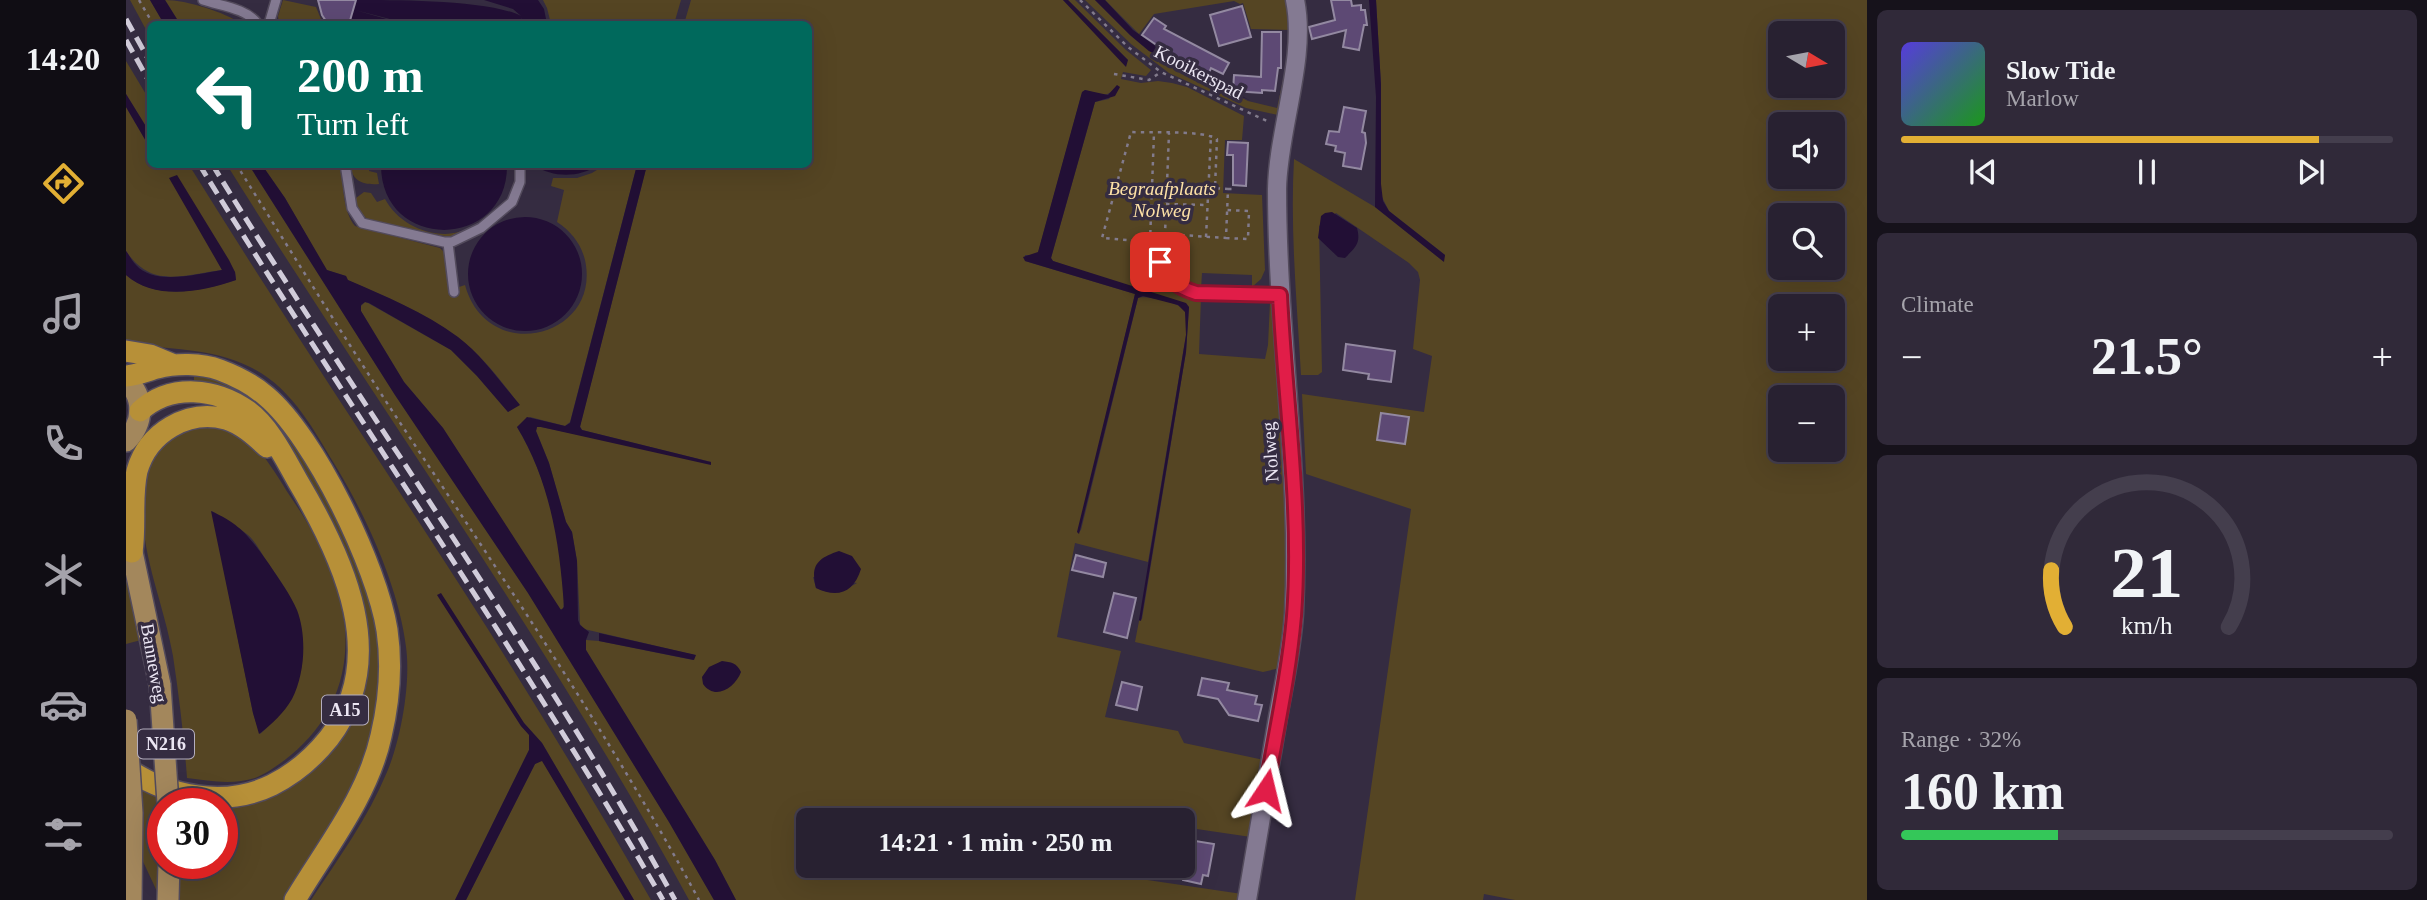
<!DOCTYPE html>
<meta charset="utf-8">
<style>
body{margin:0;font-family:Georgia,serif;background:#302939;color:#f1f3f6;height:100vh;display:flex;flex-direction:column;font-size:26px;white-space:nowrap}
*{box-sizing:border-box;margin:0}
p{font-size:23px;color:#a5a3ab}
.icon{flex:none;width:38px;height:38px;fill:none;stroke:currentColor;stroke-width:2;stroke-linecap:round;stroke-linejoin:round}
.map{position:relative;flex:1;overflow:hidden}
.details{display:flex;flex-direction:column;gap:10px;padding:10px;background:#16121b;width:560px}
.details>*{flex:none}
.top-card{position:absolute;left:21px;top:21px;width:665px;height:147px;border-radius:10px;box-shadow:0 7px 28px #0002,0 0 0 2px #443e4d;background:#00695c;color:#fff;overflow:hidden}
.needle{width:46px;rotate:100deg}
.fabs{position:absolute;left:1642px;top:21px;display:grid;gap:14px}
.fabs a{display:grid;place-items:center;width:77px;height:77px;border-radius:10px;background:#282131;box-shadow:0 7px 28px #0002,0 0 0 2px #443e4d;font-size:35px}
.speed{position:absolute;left:21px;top:788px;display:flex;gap:14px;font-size:35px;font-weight:700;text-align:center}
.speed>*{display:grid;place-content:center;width:91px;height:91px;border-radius:50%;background:#282131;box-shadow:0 7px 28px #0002,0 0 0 2px #443e4d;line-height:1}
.speed .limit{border:10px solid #d22;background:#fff;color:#111}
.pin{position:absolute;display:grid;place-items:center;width:60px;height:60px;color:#fff;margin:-30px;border-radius:14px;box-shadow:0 4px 10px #0006}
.me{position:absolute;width:77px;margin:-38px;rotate:10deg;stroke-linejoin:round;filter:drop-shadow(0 0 5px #0008)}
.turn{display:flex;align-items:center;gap:24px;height:147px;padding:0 35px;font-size:32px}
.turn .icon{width:91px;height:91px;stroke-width:2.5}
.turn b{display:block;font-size:49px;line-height:60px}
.big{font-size:52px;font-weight:700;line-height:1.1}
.details .card{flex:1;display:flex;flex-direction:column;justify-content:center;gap:10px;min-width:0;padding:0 24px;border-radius:10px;background:#302939}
.details .dial{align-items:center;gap:0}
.dial svg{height:182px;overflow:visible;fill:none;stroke:#443e4d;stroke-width:7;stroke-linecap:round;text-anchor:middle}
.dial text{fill:#f1f3f6;stroke:none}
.song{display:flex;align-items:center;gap:21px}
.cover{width:84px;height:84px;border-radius:10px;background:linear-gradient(135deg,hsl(250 70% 55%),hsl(120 70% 35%))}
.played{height:7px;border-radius:4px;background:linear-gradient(90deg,#e2af34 85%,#443e4d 85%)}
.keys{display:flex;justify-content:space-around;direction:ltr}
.heat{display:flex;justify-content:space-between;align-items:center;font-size:38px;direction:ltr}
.charge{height:10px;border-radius:5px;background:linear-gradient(90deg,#34c759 32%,#443e4d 0)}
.trip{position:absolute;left:670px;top:808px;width:399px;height:70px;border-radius:10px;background:#282131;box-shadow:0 7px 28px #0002,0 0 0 2px #443e4d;font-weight:700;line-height:70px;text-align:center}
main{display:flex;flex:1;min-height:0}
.tab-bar{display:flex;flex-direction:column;width:126px;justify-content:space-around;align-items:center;background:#100d14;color:#a5a3ab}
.tab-bar .icon{width:49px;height:49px}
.tab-bar .current{color:#e2af34}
.tab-bar b{font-size:32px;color:#f1f3f6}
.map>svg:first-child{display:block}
.green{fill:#554523;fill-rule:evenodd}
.water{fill:#220f35}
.building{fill:#5d4974;stroke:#9389a1;stroke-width:2}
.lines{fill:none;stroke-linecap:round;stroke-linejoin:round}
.lane-casing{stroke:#534b5c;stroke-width:12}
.street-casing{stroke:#534b5c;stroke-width:21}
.primary-casing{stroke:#534b5c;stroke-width:24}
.highway-casing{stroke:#534b5c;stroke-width:24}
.path{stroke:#827b8c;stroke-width:2.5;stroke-dasharray:3.5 5;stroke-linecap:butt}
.lane{stroke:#847a92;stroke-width:9}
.street{stroke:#847a92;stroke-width:18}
.primary{stroke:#a3875c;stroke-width:21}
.highway{stroke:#b79038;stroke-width:21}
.rail{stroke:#d1ccda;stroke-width:5;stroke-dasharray:14 7;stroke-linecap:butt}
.primary-bridge-casing{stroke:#534b5c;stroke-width:24;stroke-linecap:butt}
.primary-bridge{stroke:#a3875c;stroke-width:21}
.route-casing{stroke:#92132f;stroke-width:18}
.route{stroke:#e11d48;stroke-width:12}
.labels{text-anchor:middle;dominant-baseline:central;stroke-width:7;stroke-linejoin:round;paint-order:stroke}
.shield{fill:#352c41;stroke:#b4aebe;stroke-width:2}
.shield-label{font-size:18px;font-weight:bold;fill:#ebe6f3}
.street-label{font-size:19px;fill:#ebe6f3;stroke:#352c41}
.park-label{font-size:19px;font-style:italic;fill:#fde1a6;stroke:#352c41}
</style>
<main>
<nav class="tab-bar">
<b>14:20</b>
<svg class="icon current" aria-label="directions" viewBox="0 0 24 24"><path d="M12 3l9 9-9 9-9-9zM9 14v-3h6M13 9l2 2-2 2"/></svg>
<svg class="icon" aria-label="music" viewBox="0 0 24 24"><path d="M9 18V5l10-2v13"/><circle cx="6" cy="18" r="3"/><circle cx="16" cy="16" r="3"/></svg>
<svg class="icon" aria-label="phone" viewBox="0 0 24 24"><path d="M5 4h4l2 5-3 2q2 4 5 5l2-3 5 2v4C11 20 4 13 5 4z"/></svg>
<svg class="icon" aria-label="climate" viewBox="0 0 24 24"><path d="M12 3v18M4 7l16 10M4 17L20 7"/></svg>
<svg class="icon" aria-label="car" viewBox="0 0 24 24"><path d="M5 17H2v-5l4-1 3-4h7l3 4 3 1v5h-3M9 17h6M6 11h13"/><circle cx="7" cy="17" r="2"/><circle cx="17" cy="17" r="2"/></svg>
<svg class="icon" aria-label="filters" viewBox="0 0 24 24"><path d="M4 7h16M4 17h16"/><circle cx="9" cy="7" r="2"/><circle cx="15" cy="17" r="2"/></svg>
</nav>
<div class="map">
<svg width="1741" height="900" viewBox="0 0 1741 900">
<rect width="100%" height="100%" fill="#352c41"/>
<!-- green -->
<path class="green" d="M4,0H24L38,24H24V37Z
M39,0C61,0 98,12 116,24H54Z
M157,0L190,7L197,24H153L152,16Z
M417,0H555L548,24H425L421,8Z
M565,0H937L997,62L1002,60L942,0H949L1000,50L1025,70L1020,76L997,72L995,79L1015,83L1032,81L1046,83L1061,87L1118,116L1116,140H1099L1097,193L1136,195L1139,270L1135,279L1126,287V275L1076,273L1075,289C1056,287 1044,272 1030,260C1034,282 1057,288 1075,297L1073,354L1139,359L1142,345L1144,302H1148L1154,360L1164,581L1154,668L1137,672L1009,642L1013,621L1016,619L1060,352L1063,307L927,261L925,258L969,102L983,99L991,85C981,100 974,94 959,90L956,93L912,253L906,255H899V261L1009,294L952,533L955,530L1012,298C1020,295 1056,303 1060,312C1062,318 1060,328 1060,335L1022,562L949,543L931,637L995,651L979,717L1052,731L1058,743L1138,760L1125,837L1057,827V821H1013L990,817L989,821H682V866H982L981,874L1116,894L1115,900H610L589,860L460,650V640L473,641L567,660L569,655L458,629L454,624L451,561L446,532L440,522L423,463L410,431L411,427H415L585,462L456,430L454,426L521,165L682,164V24H558ZM687,577L731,583C718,591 704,595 690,588Z
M959,0H969L1004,35L1023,51L1122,101L1151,108L1157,80L1158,82L1152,115L1120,108L1043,73L1005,44Z
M979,0H1163L1166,30L1125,29L1117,3L1114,4L1108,1L1028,14L1013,34Z
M1250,0H1741V900H1389L1358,894L1357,900H1229L1285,509L1180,474L1176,394L1298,412L1306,356L1287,349L1294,280L1292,272L1283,263L1210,213L1193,226L1196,372L1192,375H1175C1171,303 1164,231 1168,159L1249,207L1317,261L1319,255L1263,211L1255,195V85ZM1654,33H1706V86H1654ZM1654,124H1706V177H1654ZM1654,215H1706V268H1654ZM1654,306H1706V359H1654ZM1654,397H1706V450H1654Z
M0,61L24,101V133L0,94Z
M0,107L24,148V164L63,165C141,291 223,414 304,539C381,657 455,778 525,900H508L416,743L398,723L312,595L395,726L403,734V750L329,900H185C212,859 242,818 261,772C275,739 285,683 280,647C273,589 242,520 212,470C188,431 167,388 124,367C84,347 42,350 0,343V275C30,301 75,291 110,280L109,272L90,259L96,270C56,275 26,289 0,251Z
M101,165H123L269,395L402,593L543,822L588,900H563C426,647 253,409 101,165Z
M136,165H214C218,184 216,210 229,226L314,248L318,252L324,296L333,295V287L339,285C361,366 476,338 459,260C455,244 445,231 431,222L438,190L425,186L427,178H451L466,173L479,165H511L444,422L439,426L404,417L391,427C418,472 432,525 436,577C437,588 439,599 437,609H433L317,428L278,382L235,311V306L239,302L242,303L325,350L351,376L382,412L393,404C375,381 355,354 331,337C298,312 259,296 221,280L220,276L200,270L159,198Z
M224,165L244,166L243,171L251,173L253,184C237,185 227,182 224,165Z
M238,192L245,193L251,202L259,199C270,220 295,234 319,234C328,234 338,230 347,228L323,237L245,221C237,217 229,209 230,198Z
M68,374H77L130,395L188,467L249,604L257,679L237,770L160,900H35L14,855V788L58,801L176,774L239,665L181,480L68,385ZM37,803H96V863H37Z
M79,425C87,427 97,427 105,429C129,436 151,476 164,496C191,535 214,580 219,628C223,678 204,723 165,755C155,763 142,773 129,778C107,785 83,781 61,778C58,737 53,696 47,656C36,593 5,536 21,472C23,467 23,461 25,457C36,435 58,431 79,425ZM86,511C98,519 111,526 122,535C131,543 137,557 144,566C154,580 166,597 171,613C186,661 171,703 134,734L127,713Z
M0,552L15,640L0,644Z
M416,760L499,900H340L409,764Z"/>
<!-- water -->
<path class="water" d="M24,0H39L54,24H38Z
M230,0C270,0 364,0 395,16L387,9L358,0H412L418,9L421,24H399L395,17L398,24H283L229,10L278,24H223Z
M937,0H942L1002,60L1000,67Z
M969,0H979L1007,30L1049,60L1125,101L1023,51L1004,35Z
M1243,0H1250L1255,85V184L1257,201L1263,211L1319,255L1318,262L1249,207L1250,97Z
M991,85L994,87L989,96L969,102L925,258L927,261L1060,303L1063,307L1060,352L1015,621L1013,620L1060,335L1059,312L1052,305L1017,296L1012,298L953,534L951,532L1009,294L899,261L897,257L912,252L956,92L959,90L982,95Z
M0,94L24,133V148L0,107Z
M123,165H136L159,198L201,270L220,276L222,280C259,296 298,312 332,337C356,355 374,382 394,405L382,412L351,376L325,350L243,303L239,302L235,305V311L278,382L317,428L435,610L438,607C434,545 424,481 391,427L401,417L439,426L444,423L511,165H521L454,427L456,430L585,462V465L415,427H411L410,431L423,463L440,522L446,532L451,561L452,620L454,625L463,632L460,640V650L589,860L610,900H588L543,822L402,593L269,395Z
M255,165H381C382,251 255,252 255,165Z
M407,165H473C452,178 428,178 407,165Z
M51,175L103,260L109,272L110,280C76,292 29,301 0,275V251C3,255 6,261 10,265C29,286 71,274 96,270L43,178Z
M1206,212L1231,228C1235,243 1230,247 1219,258L1212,257L1192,238L1195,216L1199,213Z
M342 274a57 57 0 1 1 114 0a57 57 0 1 1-114 0Z
M85,511C116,525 124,538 143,564C152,578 164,594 171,610C181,636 179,674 166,699C158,713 146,724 133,734L127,713Z
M713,551L726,556L735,569C728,592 712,599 690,588C684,565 692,558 713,551Z
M315,593L398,723L416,743L508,900H499L416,761L409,764L340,900H329L403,750V735L395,726L311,595Z
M473,633L570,655L568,660L473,641Z
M596,661C605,662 611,663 615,672C609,688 589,701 577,684L576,677L583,667Z"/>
<!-- building -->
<path class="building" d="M192,0H230L223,24H202L196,15Z
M1205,0H1225L1226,6L1235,5V10H1239L1241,25H1238L1233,50L1217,47L1220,30L1186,39L1183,27L1209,20Z
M1116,6L1125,37L1093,46L1084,15Z
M1028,18L1040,26L1038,29L1103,63L1097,74L1085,68L1082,75L1051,59L1016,35Z
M1136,32H1155V68H1152L1149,91L1136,90V93L1107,91L1108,75L1135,77Z
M1218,107L1240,111L1236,132L1239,133L1240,143L1235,169L1217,166L1219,153L1209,151L1210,146L1200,144L1203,131L1213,132Z
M1102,142L1122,143L1120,186L1107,185V155H1101Z
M1220,344L1269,351L1265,382L1242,379L1243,374L1217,370Z
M1255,413L1283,417L1279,444L1251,440Z
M950,555L980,563L977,577L946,570Z
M988,593L1010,598L1001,638L978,632Z
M1076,678L1103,683L1101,690L1131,696L1129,704L1136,705L1132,721L1103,715L1092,699L1072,695Z
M996,682L1016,687L1011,710L990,705Z
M1057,839L1088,844L1082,876L1077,875L1075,884L1057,880Z"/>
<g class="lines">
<defs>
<path id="lane" d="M77,0C95,6 120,8 132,24
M143,24L150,0
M219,164L226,208L236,223L318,242H326L355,228L386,202L394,182V164
M322,243L328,292
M1034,251C1033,274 1048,287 1070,293L1154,295"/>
<path id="street" d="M1121,900C1131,839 1142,778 1152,717C1158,683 1166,648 1168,613C1175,471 1151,331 1151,189C1152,129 1181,58 1169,0"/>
<path id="primary" d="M0,380C19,397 18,423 0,441
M2,533L34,685
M42,900L43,863"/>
<path id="highway" d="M0,351L24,355L48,365
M0,376C11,375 21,371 31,368C50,363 75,363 94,370C110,376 127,385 140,396C189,437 251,567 261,630C266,664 263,702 255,736C242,796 200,848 169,900
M6,552C10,525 5,497 11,471C22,432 62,409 100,419C116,424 129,436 141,447
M0,768C42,797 99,808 146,785C170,773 187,758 203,738C264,659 218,560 174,485C160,461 145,428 122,411C90,388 45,383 14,411"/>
</defs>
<!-- lane casing -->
<use href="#lane" class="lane-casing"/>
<!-- street casing -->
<use href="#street" class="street-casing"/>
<!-- primary casing -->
<use href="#primary" class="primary-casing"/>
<!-- highway casing -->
<use href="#highway" class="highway-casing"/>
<!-- path -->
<path class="path" d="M13,0L27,24
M954,0L1002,47L1035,72L1143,122
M988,74L1023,80L1035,72
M110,164C161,245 211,326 263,406C370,568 480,729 573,900
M1102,189H1110
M1040,204L1081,205
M1080,237L1085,135
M1100,238L1122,239L1123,211L1101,210
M1024,242L1028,133
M1026,242L976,238L1005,132C1024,133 1077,130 1091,139L1089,188L1102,189L1100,238L1039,234L1043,133"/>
<!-- lane -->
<use href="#lane" class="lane"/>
<!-- street -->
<use href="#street" class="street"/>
<!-- primary -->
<use href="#primary" class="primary"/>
<!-- highway -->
<use href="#highway" class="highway"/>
<!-- rail -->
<path class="rail" d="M0,19L24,62
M0,40L24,83
M73,164C225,412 392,649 537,900
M86,164C237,411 409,646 549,900"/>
<defs>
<path id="primary-bridge" d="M34,685L42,803
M0,720L6,813L5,900"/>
</defs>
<!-- primary-bridge casing -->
<use href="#primary-bridge" class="primary-bridge-casing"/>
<!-- primary-bridge -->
<use href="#primary-bridge" class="primary-bridge"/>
</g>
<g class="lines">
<defs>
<path id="route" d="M1034,262C1038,279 1054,288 1070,293L1154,295C1159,401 1176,509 1168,616C1163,674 1150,732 1140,790"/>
</defs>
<!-- route casing -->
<use href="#route" class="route-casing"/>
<!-- route -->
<use href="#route" class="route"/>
</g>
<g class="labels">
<!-- shield labels -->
<g class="shield">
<rect x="196" y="695.5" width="46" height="29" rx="5"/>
<rect x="12" y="729.5" width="56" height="29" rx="5"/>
</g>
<g class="shield-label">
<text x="219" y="710">A15</text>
<text x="40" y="744">N216</text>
</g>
<!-- street labels -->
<g class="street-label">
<text transform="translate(1073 72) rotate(27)">Kooikerspad</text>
<text transform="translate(1144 452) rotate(-94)">Nolweg</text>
<text transform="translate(28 663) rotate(80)">Banneweg</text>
</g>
<!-- park labels -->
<g class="park-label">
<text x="1036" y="188">Begraafplaats<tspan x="1036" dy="22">Nolweg</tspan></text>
</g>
</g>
</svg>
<div class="fabs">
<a><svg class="needle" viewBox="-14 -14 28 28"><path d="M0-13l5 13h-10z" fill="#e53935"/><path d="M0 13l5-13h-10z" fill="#a5a3ab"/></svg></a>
<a><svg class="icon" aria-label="sound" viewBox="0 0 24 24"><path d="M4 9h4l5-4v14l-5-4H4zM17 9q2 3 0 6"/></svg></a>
<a><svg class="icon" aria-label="search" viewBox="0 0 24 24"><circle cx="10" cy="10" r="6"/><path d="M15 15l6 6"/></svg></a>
<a>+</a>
<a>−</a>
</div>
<div class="speed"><div class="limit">30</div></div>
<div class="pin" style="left:1034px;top:262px;background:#d93025"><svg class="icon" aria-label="arrive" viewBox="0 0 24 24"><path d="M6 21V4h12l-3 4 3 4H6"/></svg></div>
<svg class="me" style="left:1140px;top:790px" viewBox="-20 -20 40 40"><path d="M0-17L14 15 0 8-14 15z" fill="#e11d48" stroke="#fff" stroke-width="4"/></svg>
<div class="trip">14:21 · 1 min · 250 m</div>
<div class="top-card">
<div class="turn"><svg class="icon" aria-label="left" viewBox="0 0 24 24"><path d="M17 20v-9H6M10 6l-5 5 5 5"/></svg><div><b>200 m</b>Turn left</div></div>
</div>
</div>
<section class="details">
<div class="card">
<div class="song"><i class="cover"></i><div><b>Slow Tide</b><p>Marlow</p></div></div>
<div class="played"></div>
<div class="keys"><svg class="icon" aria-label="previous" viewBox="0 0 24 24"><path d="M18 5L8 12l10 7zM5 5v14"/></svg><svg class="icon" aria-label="pause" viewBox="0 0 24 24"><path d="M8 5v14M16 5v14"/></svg><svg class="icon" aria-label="next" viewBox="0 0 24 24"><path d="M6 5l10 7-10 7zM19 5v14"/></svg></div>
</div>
<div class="card"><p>Climate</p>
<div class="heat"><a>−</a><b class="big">21.5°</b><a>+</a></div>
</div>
<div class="card dial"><svg viewBox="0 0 100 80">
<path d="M14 69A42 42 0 1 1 86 69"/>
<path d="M14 69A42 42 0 0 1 8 44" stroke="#e2af34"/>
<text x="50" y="56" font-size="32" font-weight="700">21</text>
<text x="50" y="72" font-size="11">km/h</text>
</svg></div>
<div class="card"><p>Range · 32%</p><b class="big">160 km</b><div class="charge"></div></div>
</section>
</main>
